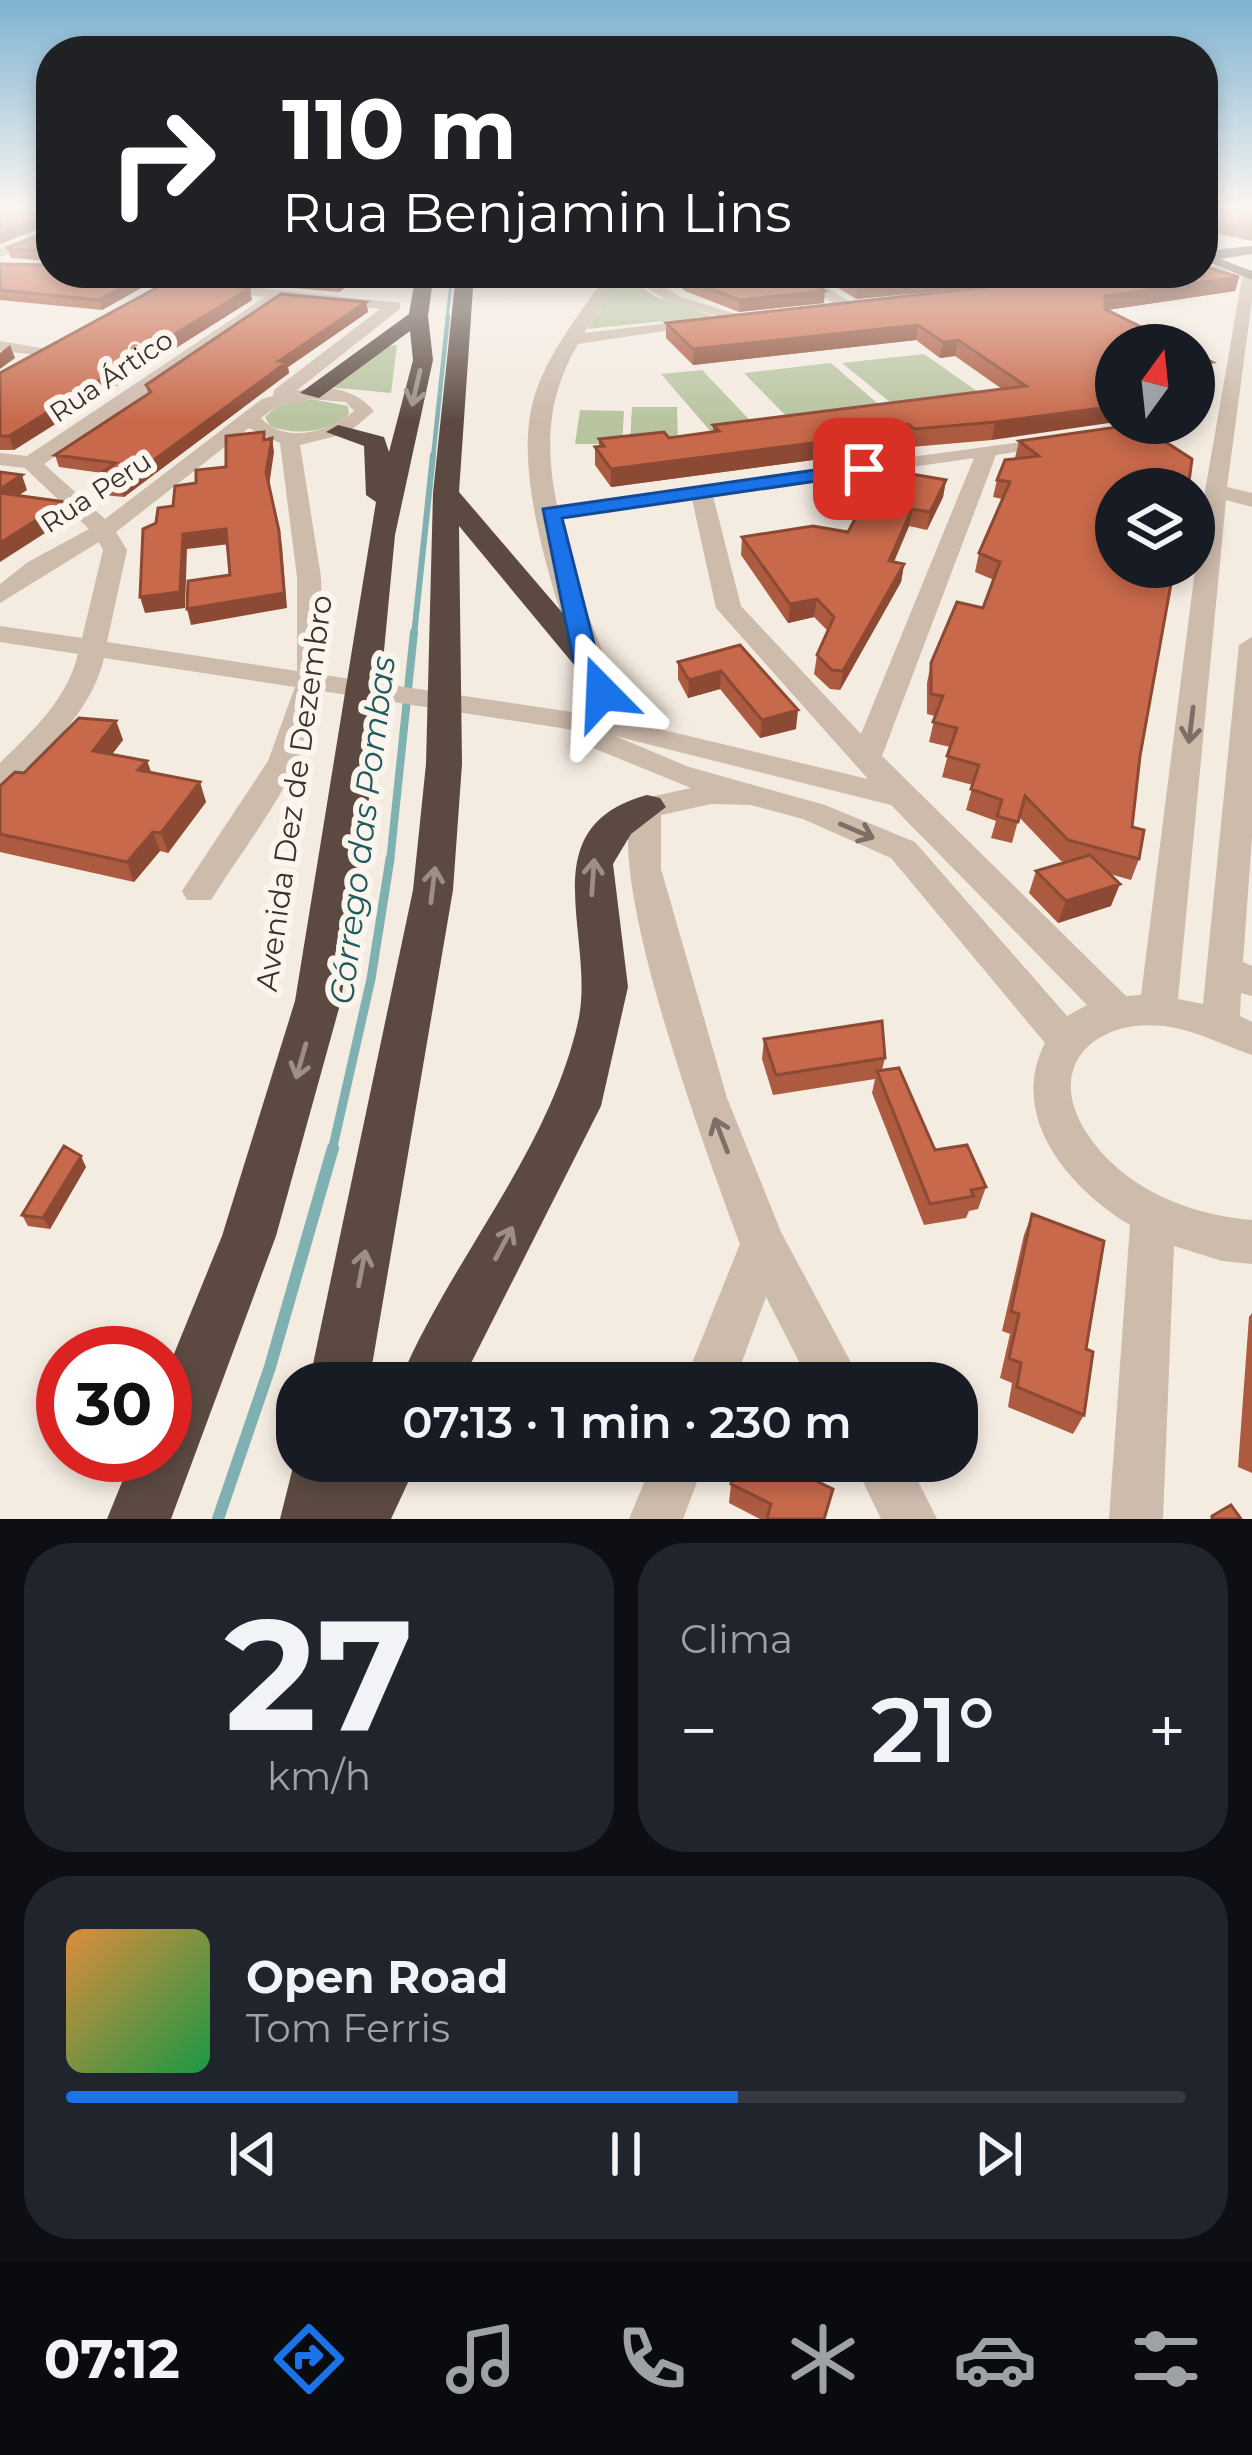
<!DOCTYPE html>
<html lang="pt">
<meta charset="utf-8">
<style>
body{margin:0;font-family:Montserrat,sans-serif;background:#20242c;color:#f1f3f6;height:100vh;display:flex;flex-direction:column;font-size:45px;white-space:nowrap}
*{box-sizing:border-box;margin:0}
p{font-size:39px;color:#9ea1a6}
.icon{flex:none;width:66px;height:66px;fill:none;stroke:currentColor;stroke-width:2;stroke-linecap:round;stroke-linejoin:round}
.map{position:relative;height:1519px;overflow:hidden}
.side{display:flex;flex-direction:column;gap:24px;padding:24px;background:#0d0f14;flex:1}
.side>*{flex:none}
.hud{position:absolute;left:36px;top:36px;width:1182px;height:252px;border-radius:48px;box-shadow:0 6px 18px #0003;background:#202124;color:#fff;overflow:hidden}
.needle{width:78px;rotate:15deg}
.fabs{position:absolute;left:1095px;top:324px;display:grid;gap:24px}
.fabs a{display:grid;place-items:center;width:120px;height:120px;border-radius:50%;background:#171b24;box-shadow:0 6px 18px #0003;font-size:60px}
.speed{position:absolute;left:36px;top:1326px;display:flex;gap:24px;font-size:60px;font-weight:700;text-align:center}
.speed>*{display:grid;place-content:center;width:156px;height:156px;border-radius:50%;background:#171b24;box-shadow:0 6px 18px #0003;line-height:1}
.speed .limit{border:18px solid #d22;background:#fff;color:#111}
.pin{position:absolute;display:grid;place-items:center;width:102px;height:102px;color:#fff;margin:-51px;border-radius:24px;box-shadow:0 6px 18px #0006}
.me{position:absolute;width:132px;margin:-66px;rotate:339deg;stroke-linejoin:round;filter:drop-shadow(0 0 9px #0008)}
.turn{display:flex;align-items:center;gap:42px;height:252px;padding:0 48px;font-size:54px}
.turn .icon{width:156px;height:156px;stroke-width:2.5}
.turn b{display:block;font-size:84px;line-height:102px}
.big{font-size:90px;font-weight:600;line-height:1.1}
.side .tile{flex:1;display:flex;flex-direction:column;justify-content:center;gap:18px;min-width:0;padding:0 42px;border-radius:48px;background:#20242c}
.side .dial{align-items:center;gap:0}
.dial b{font-size:156px;line-height:1}
.song{display:flex;align-items:center;gap:36px}
.cover{width:144px;height:144px;border-radius:18px;background:linear-gradient(135deg,hsl(30 70% 55%),hsl(140 70% 35%))}
.played{height:12px;border-radius:6px;background:linear-gradient(90deg,#1a73e8 60%,#363941 60%)}
.keys{display:flex;justify-content:space-around;direction:ltr}
.heat{display:flex;justify-content:space-between;align-items:center;font-size:66px;direction:ltr}
.side .tiles{flex:1;display:grid;gap:24px;grid-template-columns:1fr 1fr}
.tile:last-child{grid-column:span 2}
.trip{position:absolute;left:276px;top:1362px;width:702px;height:120px;border-radius:48px;background:#171b24;box-shadow:0 6px 18px #0003;font-weight:600;line-height:120px;text-align:center}
.dock{display:flex;height:192px;justify-content:space-around;align-items:center;background:#090b0e;color:#9ea1a6}
.dock .icon{width:84px;height:84px}
.dock .on{color:#1a73e8}
.dock b{font-size:54px;color:#f1f3f6}
.map>svg:first-child{display:block}
.green{fill:#b8c4a0}
.lines{fill:none;stroke-linecap:round;stroke-linejoin:round}
.stream-far5{stroke:#7fb0b2;stroke-width:3}
.stream-far4{stroke:#7fb0b2;stroke-width:4.5}
.stream-far3{stroke:#7fb0b2;stroke-width:6}
.stream-far2{stroke:#7fb0b2;stroke-width:8}
.stream-far1{stroke:#7fb0b2;stroke-width:9}
.stream{stroke:#7fb0b2;stroke-width:12}
.minor{fill:#cdbbac;fill-rule:evenodd}
.major{fill:#7d675c;fill-rule:evenodd}
.highway{fill:#5c4a42;fill-rule:evenodd}
.wall{fill:#ac5a40}
.shaded-wall{fill:#8c4a34}
.building{fill:#c8694b;stroke:#8c4a34;stroke-width:3}
.oneway{stroke:#9c8e87}
.oneway2{stroke:#7d6f65}
.route{fill:#1a73e8;stroke:#114b97;stroke-width:3}
.labels{text-anchor:middle;dominant-baseline:central;stroke-width:12;stroke-linejoin:round;paint-order:stroke}
.far-street-label{font-size:27px;fill:#3b302b;stroke:#fbf5ee}
.street-label{font-size:30px;fill:#3b302b;stroke:#fbf5ee}
.water-label{font-size:33px;font-style:italic;fill:#1f5a5e;stroke:#fbf5ee}
</style>
<div class="map">
<svg width="1252" height="1519" viewBox="0 0 1252 1519">
<rect width="100%" height="100%" fill="#f4ebe1"/>
<!-- green -->
<path class="green" d="M628,278L656,297L713,316L587,329L618,279Z
M397,345L391,393L327,387L387,346Z
M924,354L984,396L896,407L842,363Z
M831,363L885,410L792,422L744,373Z
M702,370L763,434L718,440L661,374Z
M311,399L348,406L349,414C328,433 296,436 270,426L265,417L276,407Z
M632,407H677L678,444H630Z
M580,410L624,411L622,444H575Z"/>
<g class="lines">
<!-- stream-far5 -->
<path class="stream-far5" d="M447,319L452,273"/>
<!-- stream-far4 -->
<path class="stream-far4" d="M433,458L448,316"/>
<!-- stream-far3 -->
<path class="stream-far3" d="M414,635L433,455"/>
<!-- stream-far2 -->
<path class="stream-far2" d="M390,862L414,632"/>
<!-- stream-far1 -->
<path class="stream-far1" d="M332,1151L371,979L390,859"/>
<!-- stream -->
<path class="stream" d="M218,1519L270,1367L333,1148"/>
<!-- minor -->
<path class="minor" d="M51,227V236L0,257V248Z
M1224,265L1229,272L1197,273H1203V267Z
M1243,272H1252V300L1227,487L1252,493V507L1226,500L1178,999L1203,1004L1239,645L1252,637V836L1243,962L1252,966V996L1241,993L1240,1016L1252,1022V1055C1222,1045 1196,1030 1164,1026C1095,1018 1044,1066 1086,1132C1122,1188 1189,1215 1252,1220V1264L1222,1261L1174,1246L1163,1519H1109L1130,1225C1070,1189 1007,1117 1045,1043L891,858L803,819L751,805L711,804L661,815V869L727,1098L781,1232L862,1383H810L766,1297L734,1383H684L740,1244C712,1167 597,864 636,800L691,788L581,743L576,737L580,731L322,691C307,770 253,833 211,900H187L182,891L268,761L295,687L104,658C92,711 47,750 11,788L0,791V763C33,730 67,700 78,654L0,642V626L82,638L103,550L99,542L0,603V584L28,562L89,529L25,468L0,465V453L27,456L265,297L70,273H119L400,303V309L296,391C326,384 355,388 374,411L348,433L300,445L321,577L324,675L599,716C567,639 514,492 531,410C541,360 580,314 608,273H640L681,297L753,319L745,324L671,303L622,273L584,333L703,319L711,324L578,344C547,398 545,445 557,505L1066,436V444L996,455L882,756L1126,996L1141,995L1205,491ZM282,299L380,309L274,390L273,396L262,399L105,519L44,464ZM311,399L346,402L354,411C329,432 286,445 261,418L276,407ZM249,428L280,443L297,577V671L107,642L127,550L116,532ZM974,458L861,734L741,606L713,496ZM692,499L716,608L868,779L630,722L589,617L560,518ZM615,736L891,805L1087,1005L1067,1016L915,842L825,805L689,767Z
M788,273H805L859,308L845,311Z
M0,341L59,351L50,356L0,351Z
M1138,423H1194L1184,429L1106,439L1096,433Z
M653,1461H705L683,1519H629Z
M853,1461H908L937,1519H881Z"/>
<!-- major -->
<path class="major" d="M1252,246V254L1220,259L1252,271V280L1204,260L1213,250Z"/>
<!-- highway -->
<path class="highway" d="M416,273H434L428,316L433,360L395,535L372,777L341,1001L276,1236L171,1519H107L133,1455H165V1376L222,1236L295,1001L376,502L366,495L364,446L326,432L338,425L384,437L389,452L413,360L410,331L319,398L300,393L409,314Z
M456,273H474L459,492L602,659L597,666H575L459,526L462,764L453,890L369,1383H309L413,890L426,764L433,493Z
M647,795L660,798L666,807L631,834L613,864L628,987L601,1106L461,1383H399C450,1260 548,1154 578,1022C597,938 528,827 647,795Z
M297,1451V1461H418L391,1519H280Z"/>
</g>
<!-- wall -->
<path class="wall" d="M51,208V261L11,258L7,248L50,231V225L0,244Z
M1203,208H1252V241L1203,231Z
M0,264L141,288L102,310L0,300Z
M122,273H365L339,292Z
M661,273H798L824,303L739,312L685,291Z
M814,273H1203L1239,277L1235,291L1106,310L992,440L911,447L905,441L859,448L858,454L611,487L595,465V447L599,446V439L669,438L713,432V425L1002,389L955,356L940,358L916,340L693,365L666,338V323L1062,279L856,299Z
M252,300L14,450H0V373Z
M366,302L368,312L288,367L289,373L124,497L94,494L90,481L102,473L59,467L55,455L148,393L146,385Z
M1019,441L1116,489L1140,756L1132,827L1139,859L1131,880L1110,874L1111,906L1058,923L1029,893L1036,871L1065,862L1061,861L1019,817L1012,843L991,838L996,821L966,810L973,785L942,777L950,747L929,742L935,716L927,714V683L931,663L983,608L994,580L975,572L979,553L1002,499L993,497L997,480L1017,459L1015,458Z
M946,480L943,497L927,530L909,526L894,562L904,564L901,582L840,690L830,689L814,674L817,655L828,631L814,617L788,623L741,555L742,537L848,532Z
M740,645L796,729L760,738L720,689L688,698L678,679V662Z
M116,721L123,740L112,754L147,761L151,773L206,802L168,853L160,851L134,882L0,852V786Z
M764,1039L885,1058L882,1070L935,1150L986,1187L978,1209L969,1211L966,1218L924,1225L872,1093L875,1079L773,1095L762,1059Z
M86,1167L50,1229L28,1226L22,1215Z
M1032,1214L1086,1349L1084,1415L1073,1434L1008,1407L1012,1383L1000,1378L1010,1334L1002,1331L1024,1235Z
M1252,1313V1473L1238,1467L1249,1317Z
M740,1461H797L794,1471L824,1519H760L729,1503L731,1484Z"/>
<!-- shaded-wall -->
<path class="shaded-wall" d="M51,214V224L0,244V233Z
M349,273H365L339,292L337,281Z
M1007,273H1118L856,299L857,288Z
M1239,277L1235,291L1101,311L1105,296Z
M139,278L141,288L102,310L99,300Z
M250,288L252,300L14,450L9,436Z
M825,291L824,303L739,312V300Z
M366,302L368,312L288,367L289,373L124,497L120,485L279,361Z
M918,325L916,340L693,365V349Z
M958,340L955,356L940,358L943,342Z
M10,345L15,358L0,369V353Z
M1212,362L1207,378L1194,380V364Z
M1208,390L1203,406L1194,408V391Z
M1116,406V422L992,440L995,422Z
M908,424L905,441L859,448L858,454L611,487V469Z
M272,438L274,452L269,486L266,472Z
M22,475L27,490L0,508V489Z
M946,480L943,497L927,530L930,512Z
M65,502L70,517L0,562V543Z
M912,509L909,526L886,579L889,561Z
M226,529L230,544L187,549L185,608L145,613L140,597L183,534Z
M279,531L282,546L287,608L191,625L187,609L284,593Z
M904,564L901,582L840,690L843,671Z
M817,599L814,617L788,623L790,604Z
M721,671L720,689L688,698L689,680Z
M798,710L796,729L760,738L762,720Z
M116,721L123,740L100,770L93,751Z
M147,761L154,780L138,770Z
M200,782L206,802L168,853L161,833Z
M153,832L160,851L134,882L127,862Z
M1120,884L1111,906L1058,923L1066,901Z
M81,1156L86,1167L50,1229L43,1218Z"/>
<!-- building -->
<path class="building" d="M0,208H51V256L49,252L7,248L50,231L51,214L0,233Z
M1203,208H1252V230L1203,220Z
M0,264L51,265V273H104L139,278L99,300L0,290Z
M1203,266L1239,277L1105,296V309L1178,345H1116V406L995,422L914,429L908,424L854,431L860,437L611,469L595,447L604,446L599,439L664,432L669,438L719,431L713,425L1026,386L958,340L943,342L918,325L693,349L666,323L1112,273H1203Z
M238,273H349L337,281Z
M676,273H798L825,291L739,300L686,280Z
M833,273H1007L857,288Z
M171,280L250,288L9,436H0V373Z
M281,294L366,302L279,361L287,362L120,485L90,481L116,463L55,455L151,392L146,385Z
M1194,353L1212,362L1194,364Z
M1194,382L1208,390L1194,391Z
M1138,424L1192,459L1188,489H1116V567H1174L1140,756L1132,827L1144,830L1139,859L1068,840L1025,796L1018,822L997,816L1002,800L971,789L979,765L947,756L957,728L933,722L943,696L931,694V663L957,602L983,608L1000,562L979,553L1010,482L997,480L1005,460L1039,456L1019,441Z
M264,432V440L272,438L266,472L279,531L284,593L187,609L188,581L230,575L226,529L183,534L180,592L140,597L143,529L156,523L158,508L173,506L175,486L196,483V470L226,467V436Z
M882,469L946,480L930,512L912,509L889,561L904,564L843,671L832,670L817,655L834,617L817,599L790,604L742,537L813,526L848,532Z
M0,472L22,475L0,489Z
M0,493L65,502L0,543Z
M740,645L798,710L762,720L721,671L689,680L678,662Z
M79,718L116,721L93,751L147,761L138,770L200,782L161,833L153,832L127,862L0,834V786L15,772L24,773Z
M1090,855L1120,884L1066,901L1036,871Z
M882,1021L885,1058L776,1075L764,1039Z
M899,1068L935,1150L967,1145L986,1187L971,1190L974,1196L930,1204L877,1071Z
M64,1146L81,1156L43,1218L22,1215Z
M1032,1214L1104,1241L1086,1349L1093,1352L1084,1415L1017,1387L1021,1363L1009,1358L1019,1314L1011,1311Z
M740,1461H795L793,1470L833,1489L824,1519H767L771,1504L731,1484Z
M1231,1505L1241,1519H1212V1516Z"/>
<!-- one-way arrows -->
<defs><path id="oneway-shaft" d="M-6 0H5M1.5-3L5.5 0L1.5 3" fill="none" stroke-width="1.6" stroke-linecap="round" stroke-linejoin="round" transform="scale(3)"/></defs>
<g class="oneway">
<use href="#oneway-shaft" transform="translate(416 388) rotate(103)"/>
<use href="#oneway-shaft" transform="translate(593 877) rotate(-86)"/>
<use href="#oneway-shaft" transform="translate(433 885) rotate(-83)"/>
<use href="#oneway-shaft" transform="translate(301 1061) rotate(106)"/>
<use href="#oneway-shaft" transform="translate(504 1243) rotate(-62)"/>
<use href="#oneway-shaft" transform="translate(362 1268) rotate(-79)"/>
</g>
<g class="oneway2">
<use href="#oneway-shaft" transform="translate(1191 725) rotate(97)"/>
<use href="#oneway-shaft" transform="translate(857 831) rotate(23)"/>
<use href="#oneway-shaft" transform="translate(721 1135) rotate(-111)"/>
</g>
<!-- sky -->
<linearGradient id="sky" x2="0" y2="1"><stop stop-color="#7eb2d2"/><stop offset="0.49" stop-color="#faf6f2"/><stop offset="1" stop-color="#faf6f2" stop-opacity="0"/></linearGradient>
<rect width="1252" height="421" fill="url(#sky)"/>
<!-- route -->
<path class="route" d="M864,463L874,469L871,473L562,518L598,659L614,693L602,701L593,699L573,659L543,509Z"/>
<g class="labels">
<!-- far-street labels -->
<g class="far-street-label">
<text transform="translate(111 376) rotate(-34)">Rua Ártico</text>
<text transform="translate(96 492) rotate(-33)">Rua Peru</text>
</g>
<!-- street labels -->
<g class="street-label">
<text transform="translate(294 793) rotate(-82)">Avenida Dez de Dezembro</text>
</g>
<!-- water labels -->
<g class="water-label">
<text transform="translate(362 830) rotate(-83)">Córrego das Pombas</text>
</g>
</g>
</svg>
<div class="fabs">
<a><svg class="needle" viewBox="-14 -14 28 28"><path d="M0-13l5 13h-10z" fill="#e53935"/><path d="M0 13l5-13h-10z" fill="#9ea1a6"/></svg></a>
<a><svg class="icon" aria-label="layers" viewBox="0 0 24 24"><path d="M12 4l9 5-9 5-9-5zM3 14l9 5 9-5"/></svg></a>
</div>
<div class="speed"><div class="limit">30</div></div>
<div class="pin" style="left:864px;top:469px;background:#d93025"><svg class="icon" aria-label="arrive" viewBox="0 0 24 24"><path d="M6 21V4h12l-3 4 3 4H6"/></svg></div>
<svg class="me" style="left:602px;top:693px" viewBox="-20 -20 40 40"><path d="M0-17L14 15 0 8-14 15z" fill="#1a73e8" stroke="#fff" stroke-width="4"/></svg>
<div class="trip">07:13 · 1 min · 230 m</div>
<div class="hud">
<div class="turn"><svg class="icon" aria-label="right" viewBox="0 0 24 24"><path d="M7 20v-9h11M14 6l5 5-5 5"/></svg><div><b>110 m</b>Rua Benjamin Lins</div></div>
</div>
</div>
<section class="side">
<div class="tiles">
<div class="tile dial"><b>27</b><p>km/h</p></div>
<div class="tile"><p>Clima</p>
<div class="heat"><a>−</a><b class="big">21°</b><a>+</a></div>
</div>
<div class="tile">
<div class="song"><i class="cover"></i><div><b>Open Road</b><p>Tom Ferris</p></div></div>
<div class="played"></div>
<div class="keys"><svg class="icon" aria-label="previous" viewBox="0 0 24 24"><path d="M18 5L8 12l10 7zM5 5v14"/></svg><svg class="icon" aria-label="pause" viewBox="0 0 24 24"><path d="M8 5v14M16 5v14"/></svg><svg class="icon" aria-label="next" viewBox="0 0 24 24"><path d="M6 5l10 7-10 7zM19 5v14"/></svg></div>
</div>
</div>
</section>
<nav class="dock">
<b>07:12</b>
<svg class="icon on" aria-label="directions" viewBox="0 0 24 24"><path d="M12 3l9 9-9 9-9-9zM9 14v-3h6M13 9l2 2-2 2"/></svg>
<svg class="icon" aria-label="music" viewBox="0 0 24 24"><path d="M9 18V5l10-2v13"/><circle cx="6" cy="18" r="3"/><circle cx="16" cy="16" r="3"/></svg>
<svg class="icon" aria-label="phone" viewBox="0 0 24 24"><path d="M5 4h4l2 5-3 2q2 4 5 5l2-3 5 2v4C11 20 4 13 5 4z"/></svg>
<svg class="icon" aria-label="climate" viewBox="0 0 24 24"><path d="M12 3v18M4 7l16 10M4 17L20 7"/></svg>
<svg class="icon" aria-label="car" viewBox="0 0 24 24"><path d="M5 17H2v-5l4-1 3-4h7l3 4 3 1v5h-3M9 17h6M6 11h13"/><circle cx="7" cy="17" r="2"/><circle cx="17" cy="17" r="2"/></svg>
<svg class="icon" aria-label="filters" viewBox="0 0 24 24"><path d="M4 7h16M4 17h16"/><circle cx="9" cy="7" r="2"/><circle cx="15" cy="17" r="2"/></svg>
</nav>
